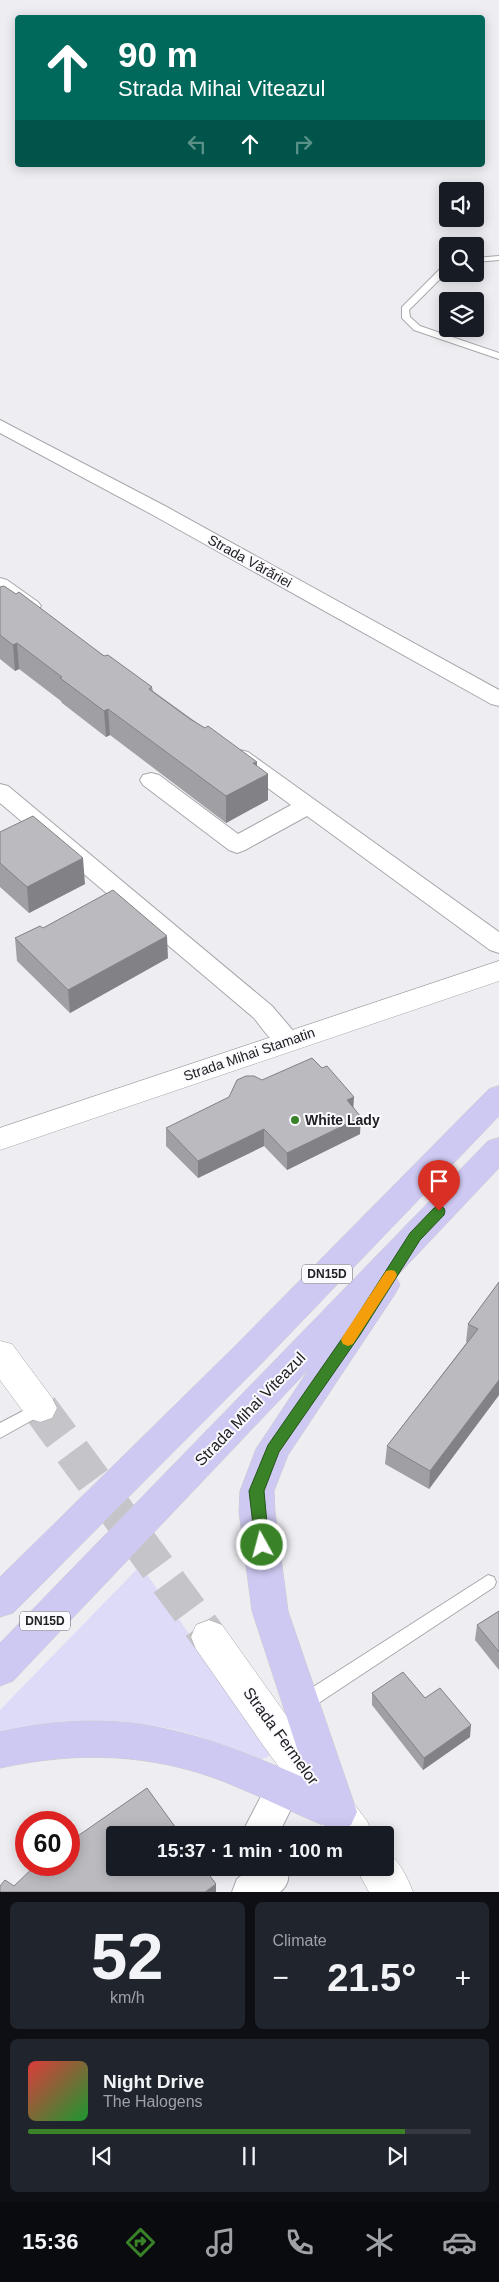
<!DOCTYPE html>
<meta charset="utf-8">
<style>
body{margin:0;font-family:Arial,sans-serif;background:#20242c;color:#f1f3f6;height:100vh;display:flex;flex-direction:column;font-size:19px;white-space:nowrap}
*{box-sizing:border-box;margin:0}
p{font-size:16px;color:#9ea1a6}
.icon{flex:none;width:28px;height:28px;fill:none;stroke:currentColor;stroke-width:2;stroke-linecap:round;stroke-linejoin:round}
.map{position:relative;height:1892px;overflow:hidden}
.side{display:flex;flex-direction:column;gap:10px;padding:10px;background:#0d0f14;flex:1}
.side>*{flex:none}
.hud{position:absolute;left:15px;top:15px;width:470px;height:152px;border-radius:5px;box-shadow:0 2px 12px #0003;background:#00695c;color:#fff;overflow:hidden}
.controls{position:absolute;left:439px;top:182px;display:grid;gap:10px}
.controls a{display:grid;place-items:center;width:45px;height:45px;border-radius:5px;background:#171b24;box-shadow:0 2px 12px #0003;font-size:25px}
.speed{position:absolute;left:15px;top:1811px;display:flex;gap:10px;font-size:25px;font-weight:700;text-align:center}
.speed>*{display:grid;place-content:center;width:65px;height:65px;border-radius:50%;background:#171b24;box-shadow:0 2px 12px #0003;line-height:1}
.speed .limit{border:8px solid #d22;background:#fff;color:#111}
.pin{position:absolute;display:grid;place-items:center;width:42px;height:42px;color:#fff;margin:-51px -21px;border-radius:50% 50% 50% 0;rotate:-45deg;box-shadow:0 0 5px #0007}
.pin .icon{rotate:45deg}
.me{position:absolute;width:55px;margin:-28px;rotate:353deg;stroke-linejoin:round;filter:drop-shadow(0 0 4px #0008)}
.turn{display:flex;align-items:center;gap:18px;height:105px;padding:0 20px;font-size:22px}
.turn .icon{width:65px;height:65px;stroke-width:2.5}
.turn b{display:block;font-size:35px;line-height:42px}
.lanes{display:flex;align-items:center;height:48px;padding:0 20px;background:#0003;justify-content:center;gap:25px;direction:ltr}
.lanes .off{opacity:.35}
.big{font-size:38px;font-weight:700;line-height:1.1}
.side .tile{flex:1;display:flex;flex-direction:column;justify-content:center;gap:8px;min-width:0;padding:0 18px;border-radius:8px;background:#20242c}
.side .dial{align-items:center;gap:0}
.dial b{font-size:65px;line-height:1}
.song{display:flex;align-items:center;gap:15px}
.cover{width:60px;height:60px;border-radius:8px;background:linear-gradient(135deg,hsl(0 70% 55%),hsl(130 70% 35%))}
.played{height:5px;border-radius:2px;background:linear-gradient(90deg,#398228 85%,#363941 85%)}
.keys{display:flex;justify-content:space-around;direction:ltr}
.heat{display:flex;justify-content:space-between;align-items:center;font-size:28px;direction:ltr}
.side .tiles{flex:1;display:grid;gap:10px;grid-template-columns:1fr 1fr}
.tile:last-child{grid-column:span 2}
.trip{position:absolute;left:106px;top:1826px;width:288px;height:50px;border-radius:5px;background:#171b24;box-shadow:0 2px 12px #0003;font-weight:700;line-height:50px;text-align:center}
.dock{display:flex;height:80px;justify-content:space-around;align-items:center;background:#090b0e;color:#9ea1a6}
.dock .icon{width:35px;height:35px}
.dock .selected{color:#398228}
.dock b{font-size:22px;color:#f1f3f6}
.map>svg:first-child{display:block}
.green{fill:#dedbf8}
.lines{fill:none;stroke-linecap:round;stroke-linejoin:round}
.tertiary-tunnel{stroke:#c4c4c9;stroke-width:36;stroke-dasharray:36 18;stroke-linecap:butt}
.service-casing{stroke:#a8a7ac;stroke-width:2}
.minor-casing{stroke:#a8a7ac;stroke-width:2}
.tertiary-casing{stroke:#a8a7ac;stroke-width:1}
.primary-casing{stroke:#cacaca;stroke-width:1}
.service{fill:#fff;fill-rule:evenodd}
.minor{fill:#fff;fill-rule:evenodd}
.tertiary{fill:#fff;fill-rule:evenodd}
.primary{fill:#cec9f2;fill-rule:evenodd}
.wall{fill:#a0a0a4}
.shaded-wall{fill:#828286}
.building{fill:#bababf;stroke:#828286}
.route{fill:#398228;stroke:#25541a}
.slow{fill:#f59e0b}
.poi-dot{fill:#398228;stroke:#fafaff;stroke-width:2}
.labels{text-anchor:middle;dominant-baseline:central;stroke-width:4;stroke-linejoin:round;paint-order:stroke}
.shield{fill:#fafaff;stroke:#626265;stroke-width:1}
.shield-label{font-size:12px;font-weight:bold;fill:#212123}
.street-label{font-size:14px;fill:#212123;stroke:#fafaff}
.poi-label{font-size:14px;font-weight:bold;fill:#212123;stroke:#fafaff;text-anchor:start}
.near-street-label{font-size:16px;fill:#212123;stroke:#fafaff}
</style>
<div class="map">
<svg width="499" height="1892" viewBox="0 0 499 1892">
<rect width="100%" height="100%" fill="#ededf2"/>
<!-- green -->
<path class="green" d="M140,1566L143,1569L271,1749L269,1756L258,1761C227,1748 195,1732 161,1727C108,1719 53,1730 0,1735V1710Z"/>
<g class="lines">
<!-- tertiary-tunnel -->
<path class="tertiary-tunnel" d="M40,1408L209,1637"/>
<defs>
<path id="service" d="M499,256V260L475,262V258Z
M445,264H448V271L409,310L410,317L420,326L499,353V359L414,330L402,318V307Z
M40,1402L45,1403L48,1408L45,1413L0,1438V1423Z
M488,1575L494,1577L496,1582L494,1587L308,1710L302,1712L296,1710L293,1704L296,1698Z"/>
<path id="minor" d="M0,420L165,506L499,690V706L491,704L151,514L0,433Z
M0,578L7,580L38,602L41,606L38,610C23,614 12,602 0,594Z
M240,750L248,752L499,932V953L490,950L307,816L245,850L237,853L229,850L143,785L140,780L143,775L151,773L159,775L238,834L291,805L232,762L229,757L232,752Z
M0,784L8,786L272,1006L301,1040L297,1047C277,1053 266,1033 254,1018L0,803Z
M283,1772L295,1777L301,1789L278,1835H241L271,1777Z
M251,1868H287C290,1877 288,1886 280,1892H232L237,1879Z"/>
<path id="tertiary" d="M499,961V981L0,1150V1128Z
M0,1341L12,1344L52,1398L57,1408L52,1418L40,1422L28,1418L0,1380Z
M209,1620L222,1625L291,1722L367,1821L373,1835H329L265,1748L196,1649L191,1637L196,1625Z
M385,1852C399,1858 408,1879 413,1892H369L356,1868H385Z"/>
<path id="primary" d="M499,1086V1116L258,1367L13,1613L0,1617V1577L234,1347L489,1089Z
M499,1138V1168L396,1277L400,1285L395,1294L288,1455L274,1491L275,1512L288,1611L357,1812L351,1825L337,1831C299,1816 263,1797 225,1782C151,1753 77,1751 0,1768V1732C123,1705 196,1731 307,1779L252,1611L239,1512L240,1491L256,1449L309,1369L13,1681L0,1686V1643L488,1141Z"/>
</defs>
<!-- service casing -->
<use href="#service" class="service-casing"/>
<!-- minor casing -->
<use href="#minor" class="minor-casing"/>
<!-- tertiary casing -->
<use href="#tertiary" class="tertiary-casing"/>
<!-- primary casing -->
<use href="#primary" class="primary-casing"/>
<!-- service -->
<use href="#service" class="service"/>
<!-- minor -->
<use href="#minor" class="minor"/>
<!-- tertiary -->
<use href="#tertiary" class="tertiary"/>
<!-- primary -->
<use href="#primary" class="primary"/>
</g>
<!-- wall -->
<path class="wall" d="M0,587L152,687L153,691L257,766L268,800L226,823L110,735L106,737L62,703L61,701L19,669L15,671L0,659Z
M0,832L85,884L29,913L0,887Z
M43,928L168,958L70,1013L17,961L15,938Z
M354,1108L360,1134L287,1170L264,1146L198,1178L166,1146V1128Z
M499,1282V1395L429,1489L385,1464L387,1446L467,1342H466L468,1324Z
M499,1611V1670L475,1640L477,1625Z
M372,1693L425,1698L470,1737L423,1770L372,1705Z"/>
<!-- shaded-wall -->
<path class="shaded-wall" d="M17,643L19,669L15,671L13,645Z
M108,709L110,735L106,737L104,711Z
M257,762V780L268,774V800L226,823V796L253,763Z
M83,858L85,884L29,913L27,887Z
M167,936L168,958L70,1013L68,990Z
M354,1097L353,1114L347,1100Z
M361,1117L360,1134L287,1170V1153Z
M264,1129V1146L198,1178V1161Z
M499,1380V1395L429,1489L430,1471Z
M471,1725L470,1737L423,1770L424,1758Z
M216,1884V1892H205Z"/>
<!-- building -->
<path class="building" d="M4,586L16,594L19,592L104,656L108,655L152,687L149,689L190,719L205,728L208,726L257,762L253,763L268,774L226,796L108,709L104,711L60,678L62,677L17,643L13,645L0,635V587Z
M33,816L83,858L27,887L0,863V832Z
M113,890L167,936L68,990L15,938L40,926L43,928Z
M312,1058L322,1068L327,1066L354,1097L347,1100L361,1117L287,1153L264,1129L198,1161L166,1128L229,1097L237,1080L246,1076H254L262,1080Z
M499,1282V1380L430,1471L387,1446L478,1329L468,1324Z
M499,1611V1652L477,1625Z
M403,1672L425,1698L440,1688L471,1725L424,1758L372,1693Z
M147,1788L181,1835H115V1868H204L216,1884L205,1892H0V1886L5,1880L14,1886L36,1865H69V1842Z"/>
<!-- route -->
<path class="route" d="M439,1206L444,1208L445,1211L444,1215L420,1240L360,1335L279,1452L264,1491L269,1545L267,1550L262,1552L256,1550L249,1491L268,1445L350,1327L410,1233L434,1208Z"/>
<!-- slow -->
<path class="slow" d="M391,1270L395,1271L397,1275L395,1279L353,1344L348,1346L343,1344L341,1340L343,1336L386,1271Z"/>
<!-- markers -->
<circle class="poi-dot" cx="295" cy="1120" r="5"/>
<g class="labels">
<!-- shield labels -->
<g class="shield">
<rect x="302" y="1264.5" width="50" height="19" rx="4"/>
<rect x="20" y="1611.5" width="50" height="19" rx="4"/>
</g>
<g class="shield-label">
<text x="327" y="1274">DN15D</text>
<text x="45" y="1621">DN15D</text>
</g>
<!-- street labels -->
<g class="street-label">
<text transform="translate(250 561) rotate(29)">Strada Vărăriei</text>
<text transform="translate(249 1054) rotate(-19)">Strada Mihai Stamatin</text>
</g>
<!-- poi labels -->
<g class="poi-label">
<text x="305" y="1120">White Lady</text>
</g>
<!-- near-street labels -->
<g class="near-street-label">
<text transform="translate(250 1409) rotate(-46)">Strada Mihai Viteazul</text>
<text transform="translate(281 1736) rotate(54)">Strada Fermelor</text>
</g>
</g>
</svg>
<div class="controls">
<a><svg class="icon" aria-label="sound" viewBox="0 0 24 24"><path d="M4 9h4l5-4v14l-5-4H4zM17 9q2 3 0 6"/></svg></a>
<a><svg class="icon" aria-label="search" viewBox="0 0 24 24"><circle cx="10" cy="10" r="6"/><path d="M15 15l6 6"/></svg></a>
<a><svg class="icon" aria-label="layers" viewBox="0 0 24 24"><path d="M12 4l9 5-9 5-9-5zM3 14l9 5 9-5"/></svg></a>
</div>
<div class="speed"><div class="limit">60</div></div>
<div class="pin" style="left:439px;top:1211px;background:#d93025"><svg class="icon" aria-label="arrive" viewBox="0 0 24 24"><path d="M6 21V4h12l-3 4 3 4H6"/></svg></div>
<svg class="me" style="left:262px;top:1545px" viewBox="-20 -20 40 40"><circle r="17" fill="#398228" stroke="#fff" stroke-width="3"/><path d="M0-11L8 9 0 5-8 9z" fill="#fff"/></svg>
<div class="trip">15:37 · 1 min · 100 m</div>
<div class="hud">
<div class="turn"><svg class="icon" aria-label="ahead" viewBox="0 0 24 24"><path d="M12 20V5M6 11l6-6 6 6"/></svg><div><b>90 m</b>Strada Mihai Viteazul</div></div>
<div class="lanes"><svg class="icon off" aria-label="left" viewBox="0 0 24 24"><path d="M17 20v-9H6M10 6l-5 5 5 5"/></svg><svg class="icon" aria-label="ahead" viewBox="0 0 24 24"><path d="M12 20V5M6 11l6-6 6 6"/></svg><svg class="icon off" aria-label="right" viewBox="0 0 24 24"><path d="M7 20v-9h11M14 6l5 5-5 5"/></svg></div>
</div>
</div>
<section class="side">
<div class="tiles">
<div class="tile dial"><b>52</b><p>km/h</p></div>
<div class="tile"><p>Climate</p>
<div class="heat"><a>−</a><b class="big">21.5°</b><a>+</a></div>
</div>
<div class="tile">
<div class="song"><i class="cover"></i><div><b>Night Drive</b><p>The Halogens</p></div></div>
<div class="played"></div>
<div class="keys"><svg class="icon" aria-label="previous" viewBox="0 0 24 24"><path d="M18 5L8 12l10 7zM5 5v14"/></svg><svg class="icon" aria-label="pause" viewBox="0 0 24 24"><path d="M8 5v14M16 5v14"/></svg><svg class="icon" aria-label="next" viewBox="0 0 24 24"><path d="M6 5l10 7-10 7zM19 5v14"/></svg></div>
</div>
</div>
</section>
<nav class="dock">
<b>15:36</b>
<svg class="icon selected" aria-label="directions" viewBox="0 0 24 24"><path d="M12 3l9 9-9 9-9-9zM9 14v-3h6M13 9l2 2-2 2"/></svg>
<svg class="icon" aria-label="music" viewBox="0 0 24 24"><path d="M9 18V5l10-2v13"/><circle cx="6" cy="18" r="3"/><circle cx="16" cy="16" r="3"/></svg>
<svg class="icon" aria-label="phone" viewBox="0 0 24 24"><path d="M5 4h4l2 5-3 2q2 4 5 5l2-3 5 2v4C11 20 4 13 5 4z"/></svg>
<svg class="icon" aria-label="climate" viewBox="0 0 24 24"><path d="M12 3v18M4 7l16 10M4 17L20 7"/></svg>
<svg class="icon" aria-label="car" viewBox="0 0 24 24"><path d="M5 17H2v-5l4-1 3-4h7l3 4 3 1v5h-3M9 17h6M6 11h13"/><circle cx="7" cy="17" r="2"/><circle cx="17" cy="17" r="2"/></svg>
</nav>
